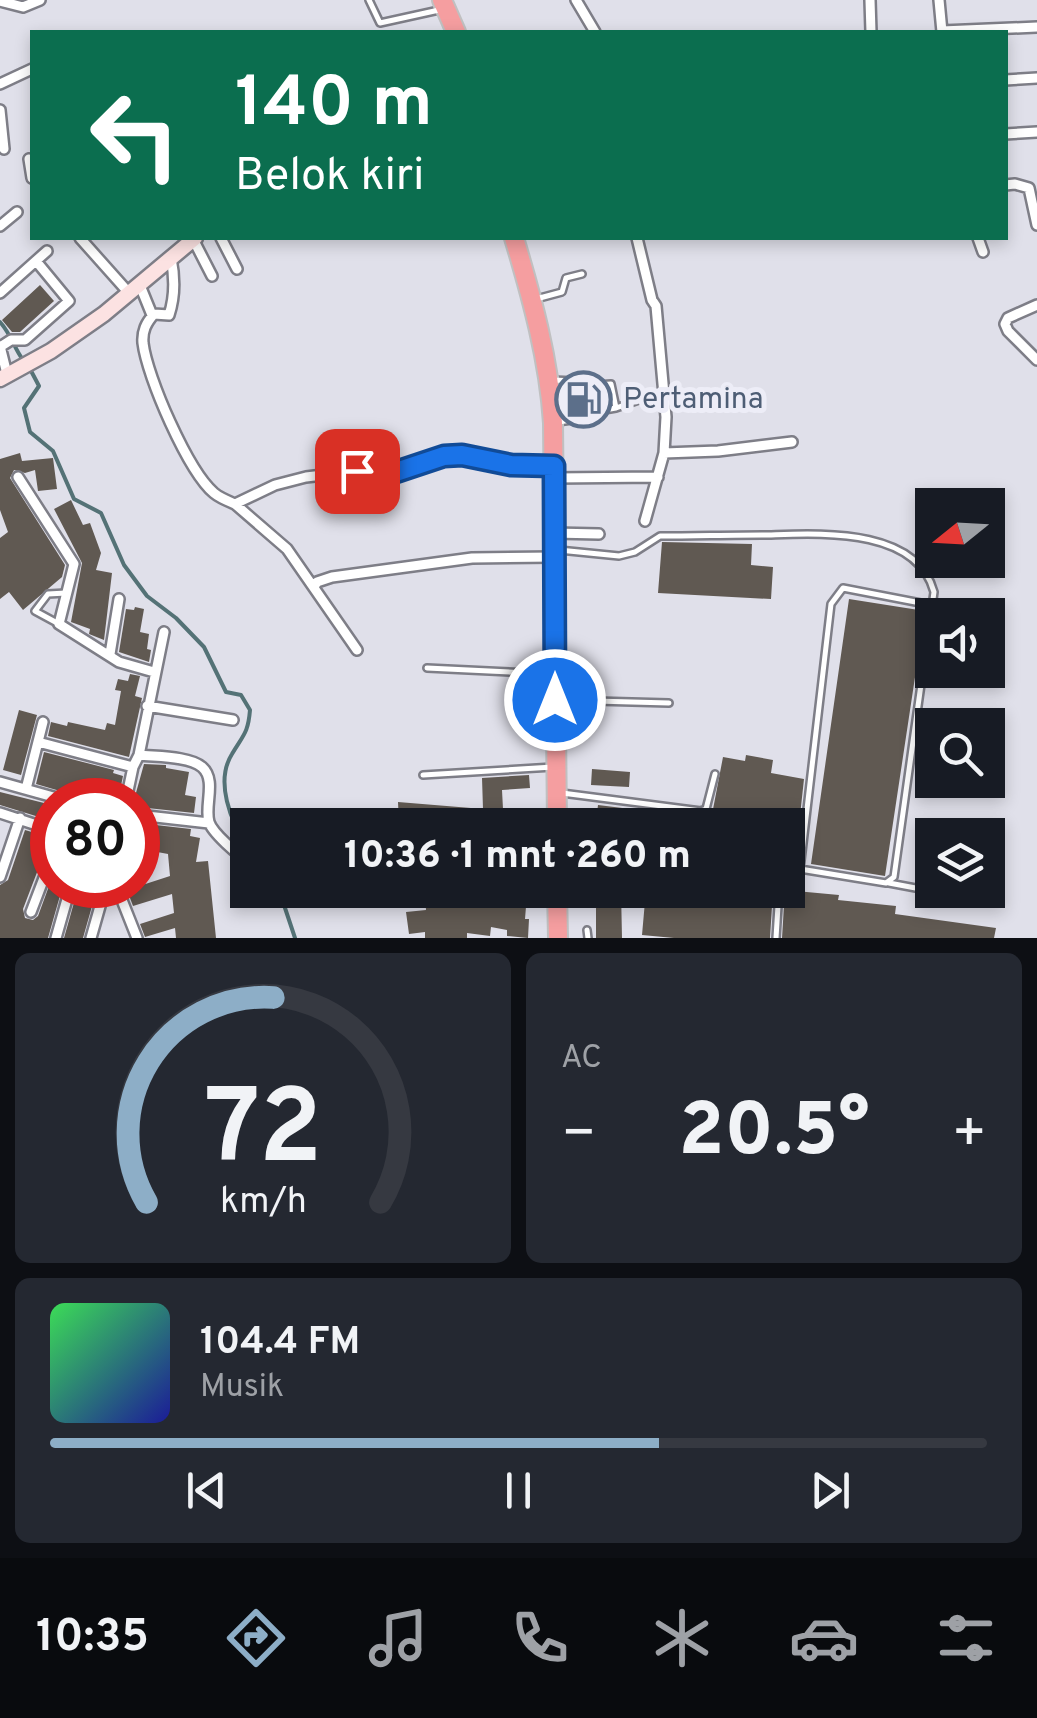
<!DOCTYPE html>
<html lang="id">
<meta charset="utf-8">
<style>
body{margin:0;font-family:Overpass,sans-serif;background:#242831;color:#f1f3f6;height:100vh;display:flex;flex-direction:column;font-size:38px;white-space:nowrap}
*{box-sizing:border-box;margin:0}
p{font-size:32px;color:#9ea1a6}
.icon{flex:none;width:55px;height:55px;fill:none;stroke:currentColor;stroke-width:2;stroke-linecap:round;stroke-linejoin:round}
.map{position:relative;height:938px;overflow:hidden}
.details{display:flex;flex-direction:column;gap:15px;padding:15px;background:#0d0f14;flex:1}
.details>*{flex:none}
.top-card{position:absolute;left:30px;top:30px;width:978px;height:210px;border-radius:0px;box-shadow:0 5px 15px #0003;background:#0b6e4f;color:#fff;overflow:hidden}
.needle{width:65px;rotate:252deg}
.tools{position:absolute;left:915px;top:488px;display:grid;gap:20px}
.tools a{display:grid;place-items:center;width:90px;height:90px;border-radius:0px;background:#171b24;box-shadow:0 5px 15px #0003;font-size:50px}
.speed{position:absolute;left:30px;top:778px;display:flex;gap:20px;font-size:50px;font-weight:700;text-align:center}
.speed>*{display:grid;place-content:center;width:130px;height:130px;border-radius:50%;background:#171b24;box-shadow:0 5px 15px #0003;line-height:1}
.speed .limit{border:15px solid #d22;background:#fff;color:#111}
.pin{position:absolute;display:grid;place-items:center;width:85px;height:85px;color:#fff;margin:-42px;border-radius:20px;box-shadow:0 5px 15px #0006}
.me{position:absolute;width:110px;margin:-55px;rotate:0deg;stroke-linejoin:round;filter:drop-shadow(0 0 8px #0008)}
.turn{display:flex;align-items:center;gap:35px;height:210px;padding:0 40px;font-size:45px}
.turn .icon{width:130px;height:130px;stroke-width:2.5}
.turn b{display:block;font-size:70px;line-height:85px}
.big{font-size:75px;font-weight:800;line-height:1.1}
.details .widget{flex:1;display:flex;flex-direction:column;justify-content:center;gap:15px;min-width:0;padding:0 35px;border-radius:15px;background:#242831}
.details .dial{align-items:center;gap:0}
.dial svg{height:260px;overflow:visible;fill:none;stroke:#363941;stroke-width:7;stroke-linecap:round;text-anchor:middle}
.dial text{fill:#f1f3f6;stroke:none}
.song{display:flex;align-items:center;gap:30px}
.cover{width:120px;height:120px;border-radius:15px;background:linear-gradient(135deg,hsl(130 70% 55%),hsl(240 70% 35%))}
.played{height:10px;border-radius:5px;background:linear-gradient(90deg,#8daec7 65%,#363941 65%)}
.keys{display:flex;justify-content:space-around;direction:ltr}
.heat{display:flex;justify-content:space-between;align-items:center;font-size:55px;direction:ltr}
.details .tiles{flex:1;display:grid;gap:15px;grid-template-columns:1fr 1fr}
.widget:last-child{grid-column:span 2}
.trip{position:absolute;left:230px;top:808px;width:575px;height:100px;border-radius:0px;background:#171b24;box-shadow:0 5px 15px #0003;font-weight:800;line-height:100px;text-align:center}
.tab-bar{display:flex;height:160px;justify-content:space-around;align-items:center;background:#090b0e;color:#9ea1a6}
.tab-bar .icon{width:70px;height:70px}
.tab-bar .on{color:#8daec7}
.tab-bar b{font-size:45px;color:#f1f3f6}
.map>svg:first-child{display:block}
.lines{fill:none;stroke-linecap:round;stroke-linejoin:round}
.stream{stroke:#547276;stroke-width:4}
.building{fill:#605952}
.lane-casing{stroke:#7e7e87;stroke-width:10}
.street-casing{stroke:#7e7e87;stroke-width:14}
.secondary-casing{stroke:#7e7e87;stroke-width:19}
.highway-casing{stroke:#c0c0c1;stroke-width:22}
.lane{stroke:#fff;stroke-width:5}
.street{stroke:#fff;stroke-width:9}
.secondary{stroke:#fce2e2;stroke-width:14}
.highway{stroke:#f59ea0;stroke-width:18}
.route-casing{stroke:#114b97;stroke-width:25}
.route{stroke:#1a73e8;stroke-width:18}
.labels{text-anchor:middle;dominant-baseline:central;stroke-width:10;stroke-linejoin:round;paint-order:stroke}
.service-label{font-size:30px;fill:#4e5e75;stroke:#ededf7;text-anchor:start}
</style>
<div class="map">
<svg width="1037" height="938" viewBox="0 0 1037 938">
<rect width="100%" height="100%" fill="#e0e0ea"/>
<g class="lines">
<!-- stream -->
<path class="stream" d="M0,322C11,334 14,348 23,360
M29,367L39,386L24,408L30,432L53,451L74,499L101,513L124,565L147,596L176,618L204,647L226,692L241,695L250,710C248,734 243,735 232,754C215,781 230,822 248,845
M279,890L295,938"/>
</g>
<!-- building -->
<path class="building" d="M40,285L54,301L20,332H12L2,320Z
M20,453L22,461L53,458L57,489L38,491L35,470L25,473L14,470L10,478L65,565L62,577L23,610L9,592L0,599V538L8,532L0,510V459Z
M71,500L83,525L90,523L101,553L96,570L112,573L104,640L89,634L90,629L71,622L82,563L54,509Z
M662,542L752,544L751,565L773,567L771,599L658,593Z
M849,599L925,611L885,876L811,864Z
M135,607L144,609L140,632L149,634L147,649L151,650L149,662L119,652L126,609L134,610Z
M130,674L140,676L135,696L142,698L129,757L48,736L51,722L67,726L68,722L105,730L107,723L115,725L121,691L115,690L118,679L128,681Z
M19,710L37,715L21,775L3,770Z
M44,752L114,770L113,773L123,776L118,800H65L60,791L36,784Z
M746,755L773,760L771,773L804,779L798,834L788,832V825H710L723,757L745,761Z
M144,764L166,765V768L189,772L185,795L196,797L194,813L138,807V800H134Z
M592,769L630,772L629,787L591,785Z
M529,775L530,788L502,790L503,809L527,810V825H399L398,802L483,809L482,778Z
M0,792L52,805V821L0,805Z
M598,805L695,817V825H574L577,809L597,813Z
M138,823L191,829L190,836L200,838L196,862L208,861L216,938H176L175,928L145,937L140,924L174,913L172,894L133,906L127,890L170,876L168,854L152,851L149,852L146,874L138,872Z
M25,830L52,838V849L44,854L23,909L25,918L33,920L38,916L52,878V885H63L48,938H0V885L8,880Z
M79,885H98L83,938H64Z
M431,890H486L485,895L505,899L506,892L527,894L525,919H529L528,938L507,936V930L491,927L490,936L467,933V938H425V932L409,934L406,912L426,910L425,893Z
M596,890H621L622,938H596Z
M646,890H773L770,938H674L642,935Z
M785,890L839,895L838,900L896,906L895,914L996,928L994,938H782Z"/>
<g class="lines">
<defs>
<path id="lane" d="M369,0L380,23L439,10
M536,299L562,292L566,278L582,274
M552,380L576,381L585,392
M582,386L611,384L616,408
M587,413L616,408L650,396
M558,422L579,419L588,408
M559,550L619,556L635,552L660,536C694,536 728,535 762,535C814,534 916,525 934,592L894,877L886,883L800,869L788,870
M59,624L35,611L48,594L66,593
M427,668L551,674
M558,700L669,703
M423,775L553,767
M562,793L701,811L706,809L715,774
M800,869L831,604L843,588L931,605
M889,883L974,899L976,890
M587,930L588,938
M776,938L779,890"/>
<path id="street" d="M576,0L595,32
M870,0L871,32
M939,0L942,32
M0,1L23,7L40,0
M942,31L1037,27
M1005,80L1037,78
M0,84L32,69
M0,110L4,149
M1005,134L1037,132
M29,159L32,178
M1005,185L1015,184L1029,188L1037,225
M0,226L17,212
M80,238L129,293
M221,238L237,269
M637,238L652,300L656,306L666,417L664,453L645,521
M978,238L983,252
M193,239L212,276
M171,258C175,278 175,297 169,315L154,314C146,323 142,331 143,343C147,377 188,471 214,493C220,498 228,501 235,504L275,485L306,477L357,471L393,473L444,456L461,455L511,465L554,466
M139,283L152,315
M0,293L47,251
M1037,305L1008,318L1005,324L1008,331L1037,360
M0,346L7,374
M0,347L11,340H25L69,301L36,261
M664,453L718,451L792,442
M18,477L74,564L59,624L119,662L154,672
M554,478L658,477
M235,504L287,549L357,650
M554,533L599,534
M314,587L317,582L332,577L472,558L554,557
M110,654L119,599
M147,706L233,720
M38,742L133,767
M139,755C156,757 189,756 202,767C217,780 204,806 209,822C212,832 238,856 248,860
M0,782L57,798
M26,789L43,722
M126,800L133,767L139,755L164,632
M0,813L52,830
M138,815L209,823
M0,877L20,818
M116,885L137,938
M31,912L52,857
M56,938L71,885
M91,938L106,885"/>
<path id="secondary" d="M0,379L51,351L104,314L195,238"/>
<path id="highway" d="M442,0L456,32
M514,238C532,298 549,360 553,423L557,825
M557,890L558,938"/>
</defs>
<!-- lane casing -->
<use href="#lane" class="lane-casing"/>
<!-- street casing -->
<use href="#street" class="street-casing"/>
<!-- secondary casing -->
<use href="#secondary" class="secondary-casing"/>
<!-- highway casing -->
<use href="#highway" class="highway-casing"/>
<!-- lane -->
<use href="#lane" class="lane"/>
<!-- street -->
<use href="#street" class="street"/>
<!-- secondary -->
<use href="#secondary" class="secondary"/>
<!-- highway -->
<use href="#highway" class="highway"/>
</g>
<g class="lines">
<defs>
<path id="route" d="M357,471L393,473L444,456L462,455L511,465L554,466L555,700"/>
</defs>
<!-- route casing -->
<use href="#route" class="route-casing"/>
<!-- route -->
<use href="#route" class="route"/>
</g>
<!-- icons -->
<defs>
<symbol id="fuel-ring" viewBox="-11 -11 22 22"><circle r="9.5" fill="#ededf7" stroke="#5c6f8a" stroke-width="1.5"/><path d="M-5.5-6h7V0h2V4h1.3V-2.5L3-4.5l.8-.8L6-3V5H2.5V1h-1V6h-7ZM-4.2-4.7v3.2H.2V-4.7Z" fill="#5c6f8a"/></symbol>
</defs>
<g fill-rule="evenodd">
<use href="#fuel-ring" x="552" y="368" width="63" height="63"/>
</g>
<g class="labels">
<!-- service labels -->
<g class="service-label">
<text x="623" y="400">Pertamina</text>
</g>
</g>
</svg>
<div class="tools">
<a><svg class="needle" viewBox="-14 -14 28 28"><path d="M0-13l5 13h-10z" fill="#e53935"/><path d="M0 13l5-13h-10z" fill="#9ea1a6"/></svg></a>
<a><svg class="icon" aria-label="sound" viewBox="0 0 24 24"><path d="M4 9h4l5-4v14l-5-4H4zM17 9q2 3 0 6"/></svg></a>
<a><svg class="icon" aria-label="search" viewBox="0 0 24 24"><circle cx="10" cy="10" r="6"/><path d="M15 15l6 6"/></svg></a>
<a><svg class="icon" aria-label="layers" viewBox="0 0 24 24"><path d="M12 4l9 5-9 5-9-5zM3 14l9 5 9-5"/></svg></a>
</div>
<div class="speed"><div class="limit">80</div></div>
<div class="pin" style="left:357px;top:471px;background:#d93025"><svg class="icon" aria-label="arrive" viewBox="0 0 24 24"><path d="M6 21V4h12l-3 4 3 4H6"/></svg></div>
<svg class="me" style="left:555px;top:700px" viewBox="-20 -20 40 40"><circle r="17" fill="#1a73e8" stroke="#fff" stroke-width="3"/><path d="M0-11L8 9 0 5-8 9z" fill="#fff"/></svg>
<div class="trip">10:36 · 1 mnt · 260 m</div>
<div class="top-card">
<div class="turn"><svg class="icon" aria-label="left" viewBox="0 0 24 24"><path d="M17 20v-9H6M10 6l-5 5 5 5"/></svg><div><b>140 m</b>Belok kiri</div></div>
</div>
</div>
<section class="details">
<div class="tiles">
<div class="widget dial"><svg viewBox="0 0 100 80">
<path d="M14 69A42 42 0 1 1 86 69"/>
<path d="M14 69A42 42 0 0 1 53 6" stroke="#8daec7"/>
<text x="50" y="56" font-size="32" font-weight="700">72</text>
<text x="50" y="72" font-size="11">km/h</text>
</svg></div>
<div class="widget"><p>AC</p>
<div class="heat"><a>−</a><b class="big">20.5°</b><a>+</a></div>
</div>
<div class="widget">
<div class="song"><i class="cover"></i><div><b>104.4 FM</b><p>Musik</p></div></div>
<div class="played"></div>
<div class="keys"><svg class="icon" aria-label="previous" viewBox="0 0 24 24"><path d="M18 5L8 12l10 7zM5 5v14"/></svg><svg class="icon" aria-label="pause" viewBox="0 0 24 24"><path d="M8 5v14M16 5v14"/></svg><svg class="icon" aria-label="next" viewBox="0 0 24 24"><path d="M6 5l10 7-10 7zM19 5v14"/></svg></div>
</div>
</div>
</section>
<nav class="tab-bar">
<b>10:35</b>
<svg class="icon on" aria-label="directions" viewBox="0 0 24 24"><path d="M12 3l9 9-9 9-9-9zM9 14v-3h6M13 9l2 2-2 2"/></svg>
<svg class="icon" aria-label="music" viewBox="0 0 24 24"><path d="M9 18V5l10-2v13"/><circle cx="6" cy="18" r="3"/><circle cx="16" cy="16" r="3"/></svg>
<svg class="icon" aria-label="phone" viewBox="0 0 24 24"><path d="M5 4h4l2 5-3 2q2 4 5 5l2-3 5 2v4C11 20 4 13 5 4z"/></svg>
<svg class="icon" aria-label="climate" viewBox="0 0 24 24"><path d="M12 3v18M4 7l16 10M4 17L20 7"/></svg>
<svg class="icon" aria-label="car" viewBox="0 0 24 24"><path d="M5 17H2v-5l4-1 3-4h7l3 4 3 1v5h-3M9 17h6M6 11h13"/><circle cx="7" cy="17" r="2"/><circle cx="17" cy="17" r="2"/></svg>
<svg class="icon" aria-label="filters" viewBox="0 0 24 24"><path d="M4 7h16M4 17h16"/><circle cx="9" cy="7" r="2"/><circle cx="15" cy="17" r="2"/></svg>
</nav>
